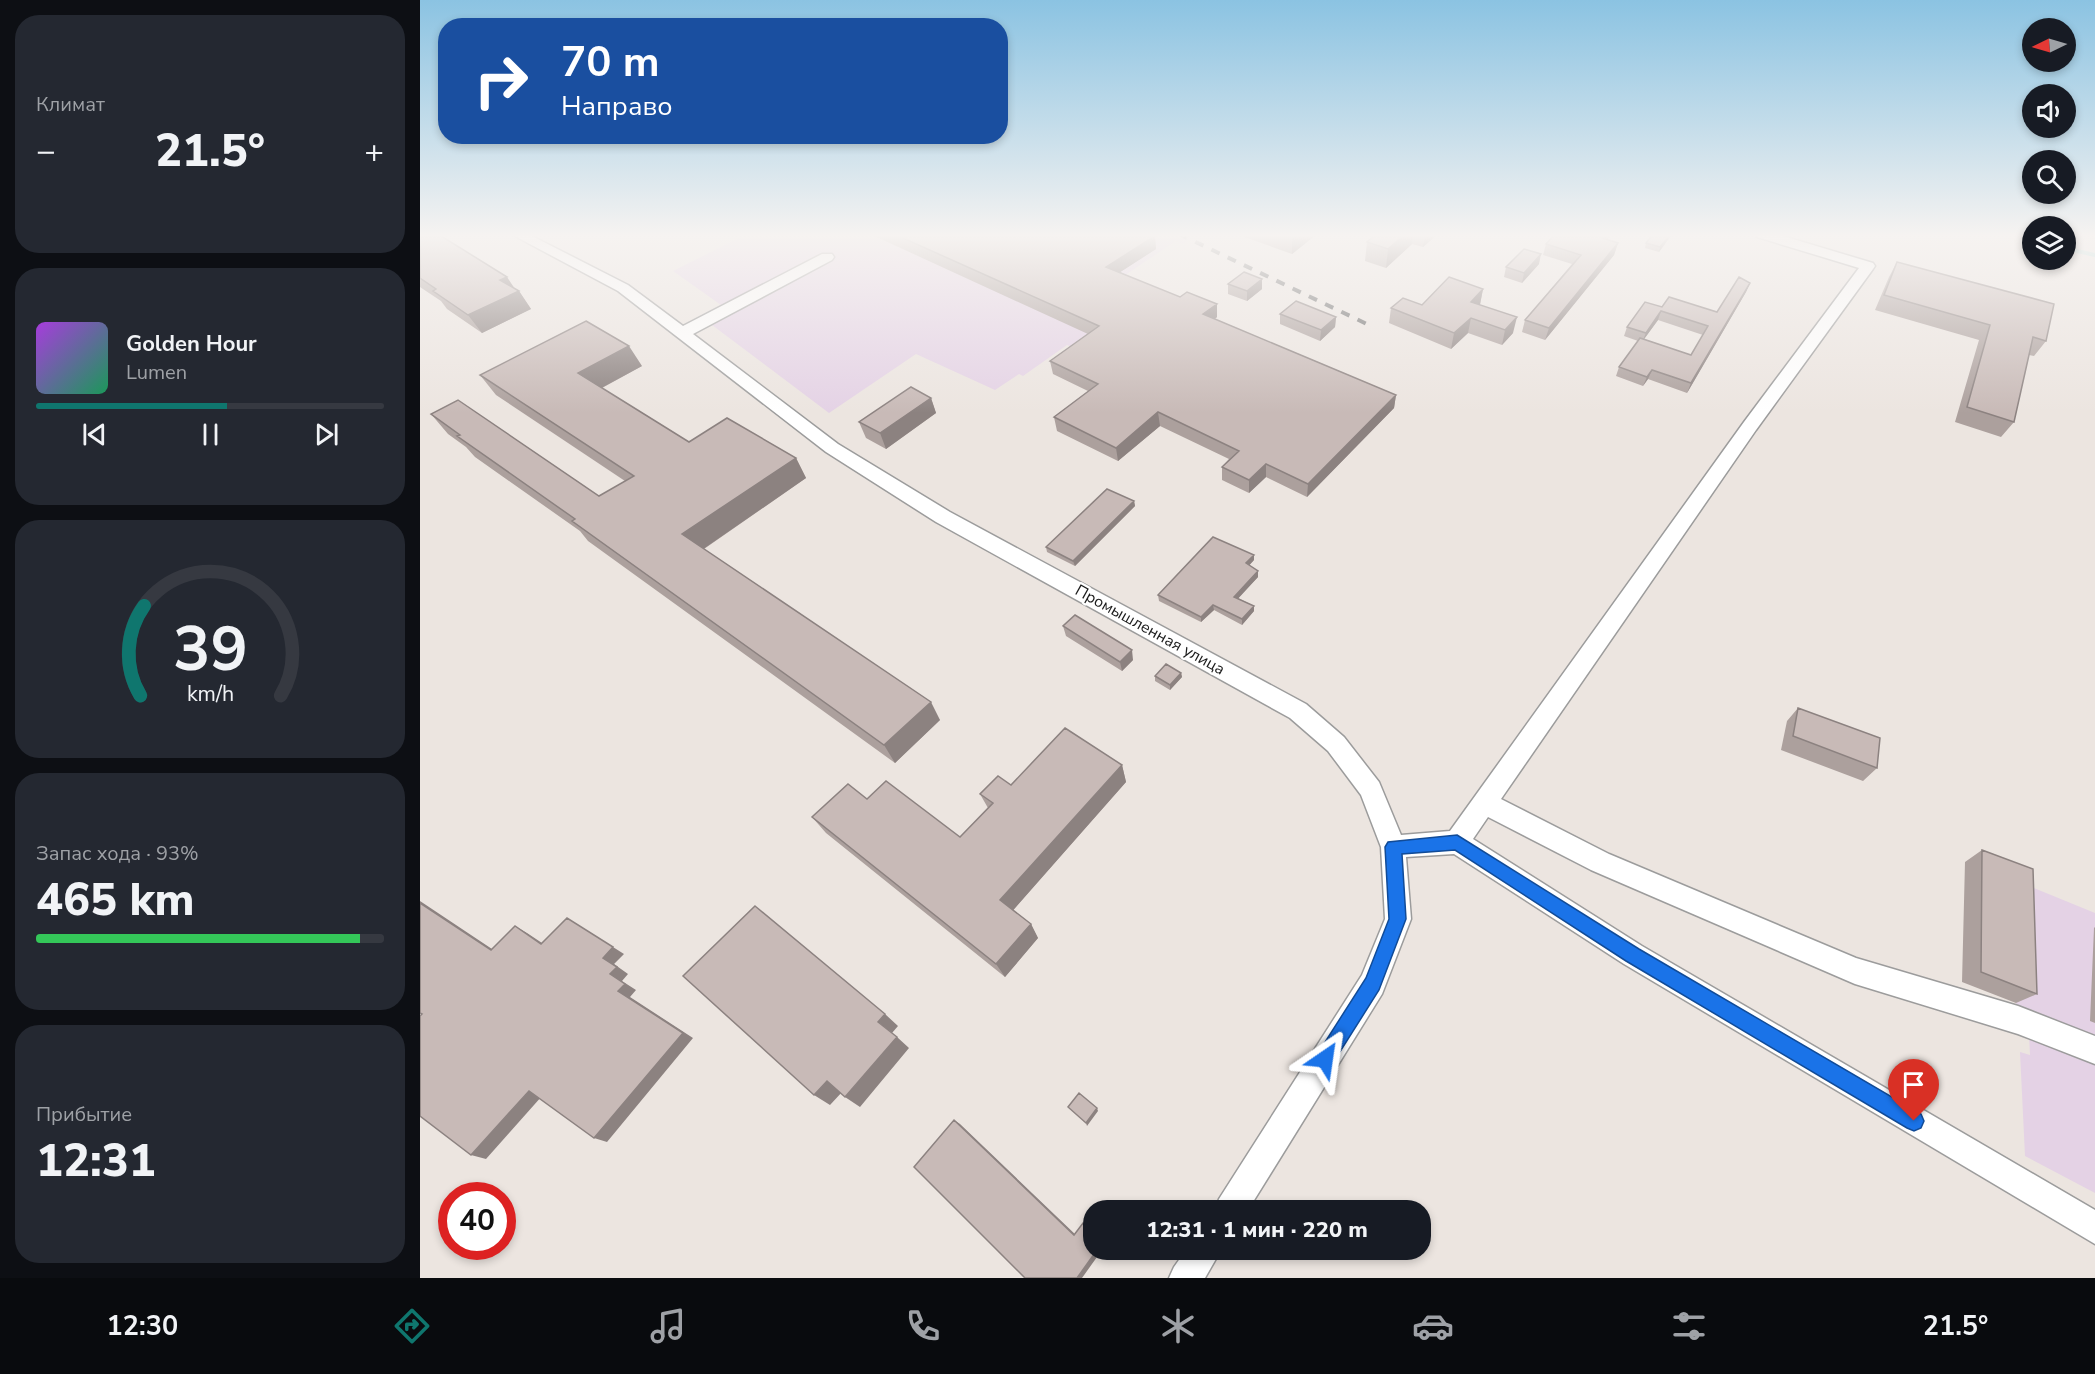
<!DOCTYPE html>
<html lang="ru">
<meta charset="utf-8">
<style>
body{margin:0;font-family:"Nunito Sans",sans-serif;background:#242831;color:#f1f3f6;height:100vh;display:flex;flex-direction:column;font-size:22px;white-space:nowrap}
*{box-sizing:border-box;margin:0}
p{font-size:20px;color:#9ea1a6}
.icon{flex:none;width:33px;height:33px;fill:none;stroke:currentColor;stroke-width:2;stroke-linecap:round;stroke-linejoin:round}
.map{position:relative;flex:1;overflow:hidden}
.sheet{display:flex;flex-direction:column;gap:15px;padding:15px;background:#0d0f14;width:420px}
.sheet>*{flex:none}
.hud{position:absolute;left:18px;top:18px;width:570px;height:126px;border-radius:24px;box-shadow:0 3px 9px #0003;background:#1a4fa0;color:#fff;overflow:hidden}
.needle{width:39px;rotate:265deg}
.controls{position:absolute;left:1602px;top:18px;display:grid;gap:12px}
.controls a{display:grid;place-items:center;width:54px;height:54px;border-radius:50%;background:#171b24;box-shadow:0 3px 9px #0003;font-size:30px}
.speed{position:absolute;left:18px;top:1182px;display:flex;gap:12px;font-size:30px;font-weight:700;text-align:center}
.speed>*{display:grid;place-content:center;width:78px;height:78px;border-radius:50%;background:#171b24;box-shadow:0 3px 9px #0003;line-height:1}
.speed .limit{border:9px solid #d22;background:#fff;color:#111}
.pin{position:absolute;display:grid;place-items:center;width:51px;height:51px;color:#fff;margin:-62px -26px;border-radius:50% 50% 50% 0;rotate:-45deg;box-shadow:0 0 6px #0007}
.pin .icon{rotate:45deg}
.me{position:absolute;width:66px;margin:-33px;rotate:32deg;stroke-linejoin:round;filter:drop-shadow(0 0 4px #0008)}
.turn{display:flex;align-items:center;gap:21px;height:126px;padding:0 24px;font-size:27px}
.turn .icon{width:78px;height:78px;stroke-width:2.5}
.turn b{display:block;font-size:42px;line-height:51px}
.big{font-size:45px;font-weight:800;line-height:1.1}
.sheet .tile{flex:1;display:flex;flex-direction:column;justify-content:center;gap:9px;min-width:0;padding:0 21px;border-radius:24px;background:#242831}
.sheet .dial{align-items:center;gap:0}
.dial svg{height:156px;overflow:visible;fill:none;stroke:#363941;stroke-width:7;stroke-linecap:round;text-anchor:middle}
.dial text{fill:#f1f3f6;stroke:none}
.song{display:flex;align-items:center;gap:18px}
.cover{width:72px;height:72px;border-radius:9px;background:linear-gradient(135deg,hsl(280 70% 55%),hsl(150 70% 35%))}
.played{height:6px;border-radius:3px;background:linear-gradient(90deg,#0f766e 55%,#363941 55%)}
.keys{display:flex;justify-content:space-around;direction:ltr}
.heat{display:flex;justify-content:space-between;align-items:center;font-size:33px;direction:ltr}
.charge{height:9px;border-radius:4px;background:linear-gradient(90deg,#34c759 93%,#363941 0)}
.trip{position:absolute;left:663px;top:1200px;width:348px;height:60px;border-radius:24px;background:#171b24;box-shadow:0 3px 9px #0003;font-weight:800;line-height:60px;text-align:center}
.tab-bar{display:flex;height:96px;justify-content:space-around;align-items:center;background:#090b0e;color:#9ea1a6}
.tab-bar .icon{width:42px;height:42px}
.tab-bar .active{color:#0f766e}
.tab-bar b{font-size:27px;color:#f1f3f6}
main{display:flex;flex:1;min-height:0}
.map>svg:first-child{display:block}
.industrial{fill:#e4d2e5}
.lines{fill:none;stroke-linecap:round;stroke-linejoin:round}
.stream{stroke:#a1dad8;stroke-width:4}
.minor-casing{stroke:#9c9c9c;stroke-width:3}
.minor{fill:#fff;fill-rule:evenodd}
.rail{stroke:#696969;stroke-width:4;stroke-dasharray:9 9;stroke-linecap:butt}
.wall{fill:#aca09d;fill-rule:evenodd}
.shaded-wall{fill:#8c8280}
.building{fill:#c8bab7;stroke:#8c8280;stroke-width:1.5}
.route{fill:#1a73e8;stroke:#114b97;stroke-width:1.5}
.labels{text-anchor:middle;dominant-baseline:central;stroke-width:4.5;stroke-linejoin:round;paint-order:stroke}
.street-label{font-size:16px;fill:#1b1b1b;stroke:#fff}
</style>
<main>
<section class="sheet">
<div class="tile"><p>Климат</p>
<div class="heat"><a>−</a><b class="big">21.5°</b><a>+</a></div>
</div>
<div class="tile">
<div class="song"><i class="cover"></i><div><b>Golden Hour</b><p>Lumen</p></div></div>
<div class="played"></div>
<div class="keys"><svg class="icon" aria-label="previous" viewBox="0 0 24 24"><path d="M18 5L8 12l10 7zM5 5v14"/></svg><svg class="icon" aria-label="pause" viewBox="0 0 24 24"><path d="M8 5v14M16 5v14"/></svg><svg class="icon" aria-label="next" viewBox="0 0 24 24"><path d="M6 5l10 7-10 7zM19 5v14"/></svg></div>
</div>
<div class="tile dial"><svg viewBox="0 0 100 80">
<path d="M14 69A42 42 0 1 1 86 69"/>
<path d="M14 69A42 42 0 0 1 16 23" stroke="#0f766e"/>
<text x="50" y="56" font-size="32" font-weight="700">39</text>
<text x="50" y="72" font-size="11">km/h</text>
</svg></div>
<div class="tile"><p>Запас хода · 93%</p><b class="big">465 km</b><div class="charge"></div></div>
<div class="tile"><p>Прибытие</p><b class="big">12:31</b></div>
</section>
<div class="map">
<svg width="1675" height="1278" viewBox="0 0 1675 1278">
<rect width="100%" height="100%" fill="#ece5e0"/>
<!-- industrial -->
<path class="industrial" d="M327,234H777L763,244L756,241L656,308L698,327L664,352L647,345L603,376L599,374L575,390L496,354L409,413L280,316L301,305L253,271Z
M1594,880L1675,913V1193L1605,1156L1600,1052L1610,1055L1609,1035L1599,1031L1596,1004Z"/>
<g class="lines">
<!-- stream -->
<path class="stream" d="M1607,234L1612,235
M1646,245L1657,251L1675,255"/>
<defs>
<path id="minor" d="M91,234H108L208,285L263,326L402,254H412L414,257L412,260L273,334L418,444L530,512L886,704L924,737L959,782L981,835L1030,831L1324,422L1439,268L1337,237L1335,234H1356L1453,263L1455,266L1453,269L1336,430L1081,799L1189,854L1436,958L1598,1006L1675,1036V1064L1598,1034L1435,984L1171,870L1068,817L1053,839L1222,946L1675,1210V1244L1204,964L1034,854L986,857L991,919L962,994L828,1210H795L799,1199L942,975L965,919L961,847L941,795L908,751L870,718L516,522L406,452L198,291Z
M766,1250H801L785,1278H749L754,1267Z"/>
</defs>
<!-- minor casing -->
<use href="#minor" class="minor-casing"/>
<!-- minor -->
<use href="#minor" class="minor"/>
<!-- rail -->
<path class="rail" d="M759,234L951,326"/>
</g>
<!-- wall -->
<path class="wall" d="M0,234L99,291L111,309L62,333L27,309L21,301L0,287Z
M450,234H729L735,236L736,249L700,272L797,317L795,319L976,395L974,408L887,497L846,477L829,493L802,480V467L809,459L740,426L698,461L637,431L634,417L668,391L633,374L630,361L668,334Z
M816,234H897L872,254Z
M956,234H1018L1003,247L992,244L966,268L945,261L947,242Z
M1135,234H1192L1187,240L1198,243L1194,255L1125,340L1102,332L1105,320L1152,264L1123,255L1126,244Z
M1233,234H1251L1250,237L1239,252L1225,248L1226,243Z
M1477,262L1626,341L1614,356L1609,355L1594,422L1581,437L1535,422L1559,340L1455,310L1469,277Z
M1119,264L1102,283L1084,277L1086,267Z
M1330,283L1326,292L1267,393L1228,379L1223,386L1196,376L1199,367L1218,341L1204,336L1207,327L1242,307L1297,312ZM1238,320L1283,335L1271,355L1224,339Z
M808,284L842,289L827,301L808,294Z
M1063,289L1060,305L1093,333L1082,345L1048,333L1031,349L969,323L971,308L1002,305Z
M860,314L916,317L915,327L900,341L860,324Z
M222,366L182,388L269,442L376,458L386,478L284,549L520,720L475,763L168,541L160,531L55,457L46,447L28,434L11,414L179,496L205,481L76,395L60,375Z
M511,398L516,413L466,449L446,438L439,422Z
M714,501L715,506L655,566L627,552L626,547Z
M834,560L829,565L838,577L818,598L834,606V611L822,625L794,610L781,622L739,601L738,595Z
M643,626L713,660L702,671L646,636Z
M761,673L762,677L750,690L735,681V676Z
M1378,708L1457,768L1443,781L1361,750L1367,721Z
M702,765L706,782L593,910L611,924L618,938L585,977L406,833L392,817L540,837L568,808L560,794L591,785Z
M1562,850L1617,994L1596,1003L1542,982L1545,862Z
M1675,927V1023L1670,1021L1674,928Z"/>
<!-- shaded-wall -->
<path class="shaded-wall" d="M872,234H897L872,254Z
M985,234H994L992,244L966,268L968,249Z
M1005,234H1018L1003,247Z
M1186,234H1192L1179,250L1182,238Z
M1251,234L1250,237L1239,252L1240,247Z
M735,236L736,249L688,280L686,267Z
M1198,243L1194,255L1125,340L1129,328Z
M1121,254L1119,264L1102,283L1104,273Z
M87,277L97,292L99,291L111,309L62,333L48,315L80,280Z
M842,279V289L827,301V291Z
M1330,283L1326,292L1267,393L1271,383Z
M1063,289L1060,304L1048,317L1051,302Z
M797,304V317L784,327L783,314Z
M1241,311L1238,320L1222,342L1226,333Z
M916,317L915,327L900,341L901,330Z
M1097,317L1093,333L1082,345L1085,330Z
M1051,318L1048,333L1031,349L1034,333Z
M209,346L222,366L172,393L158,373Z
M1232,370L1228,379L1223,386L1227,377Z
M976,395L974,408L887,497L888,484Z
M511,398L516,413L466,449L460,433Z
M738,412L740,426L698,461L696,448Z
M376,458L386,478L276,554L262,534Z
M846,464V477L829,493V480Z
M714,501L715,506L655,566L653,561Z
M834,555V560L826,569V563Z
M838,571V577L815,602L814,597Z
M793,605L794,610L781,622V617Z
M834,606V611L822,625V619Z
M712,650L713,660L702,671L700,662Z
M761,673L762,677L750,690V685Z
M511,702L520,720L475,763L464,745Z
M702,765L706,782L589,915L580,900Z
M0,901L84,957L71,950L0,903Z
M147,918L204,954L194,964L208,974L202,981L216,990L210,997L273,1038L187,1142L174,1138L198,991L190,974Z
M611,924L618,938L585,977L576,964Z
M95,926L107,933L134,951L121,944Z
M465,1014L478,1026L472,1033L458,1022Z
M477,1037L489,1048L440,1107L425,1097Z
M407,1081L423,1091L410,1105L394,1095Z
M109,1091L122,1096L66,1159L51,1155Z
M677,1108L678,1111L667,1126L666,1123Z
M534,1120L540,1124L658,1237L654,1235Z
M677,1250H682L662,1278H657Z"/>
<!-- building -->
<path class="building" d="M0,234H18L87,277L80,280L99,291L48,315L13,291L16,289L0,278Z
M474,234H729L735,236L686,267L760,297L767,292L797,304L783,314L976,395L888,484L846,464L829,480L802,467L819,451L738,412L696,448L634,417L678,384L630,361L679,326Z
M956,234H985L968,249L947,242Z
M1135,234H1186L1182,238L1198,243L1129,328L1105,320L1161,255L1126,244Z
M1233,234H1251L1240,247L1226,243Z
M1104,249L1121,254L1104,273L1086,267Z
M1477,262L1634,304L1626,341L1613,337L1594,422L1547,407L1570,325L1464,295Z
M824,272L842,279L827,291L808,284Z
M1029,277L1063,289L1051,302L1097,317L1085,330L1051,318L1034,333L971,308L983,298L1002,305Z
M1319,277L1330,283L1271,383L1232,370L1227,377L1199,367L1220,338L1271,355L1288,326L1241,311L1226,333L1207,327L1225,302L1242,307L1249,297L1297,312Z
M876,301L916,317L901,330L860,314Z
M166,321L209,346L158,373L269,442L307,418L376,458L262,534L511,702L464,745L152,521L155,519L37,436L40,435L11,414L38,400L179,496L214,476L60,375Z
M491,387L511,398L460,433L439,422Z
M687,489L714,501L653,561L626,547Z
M793,537L834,555L826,563L838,571L814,597L834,606L822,619L793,605L781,617L738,595Z
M655,615L712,650L700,662L643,626Z
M746,664L761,673L750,685L735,676Z
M1378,708L1460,738L1457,768L1373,736Z
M645,728L702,765L580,900L611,924L576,964L392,817L428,784L447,799L466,781L540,837L573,803L560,794L578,776L591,785Z
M1562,850L1613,869L1617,994L1561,972Z
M0,903L71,950L95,926L121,944L147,918L193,947L183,958L197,967L190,974L205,984L198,991L263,1033L174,1138L109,1091L51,1155L0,1116V1016L2,1014L0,1013Z
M335,906L465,1014L458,1022L477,1037L425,1097L407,1081L394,1095L263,976Z
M659,1093L677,1108L666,1123L648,1107Z
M534,1120L654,1235L663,1223L674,1233V1250H677L657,1278H605L494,1167Z"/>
<!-- sky -->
<linearGradient id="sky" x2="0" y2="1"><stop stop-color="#8bc3e2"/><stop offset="0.57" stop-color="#f6f3f1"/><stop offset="1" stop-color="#f6f3f1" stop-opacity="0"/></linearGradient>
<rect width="1675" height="413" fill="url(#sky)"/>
<!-- route -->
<path class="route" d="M1037,835L1219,949L1501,1114L1504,1121L1501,1128L1494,1131L1487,1128L1206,961L1035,850L982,854L986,919L959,990L911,1066L905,1069L898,1066L896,1059L898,1053L946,978L969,919L965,847L968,842Z"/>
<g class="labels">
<!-- street labels -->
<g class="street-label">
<text transform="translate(730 630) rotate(29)">Промышленная улица</text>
</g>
</g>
</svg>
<div class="controls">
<a><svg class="needle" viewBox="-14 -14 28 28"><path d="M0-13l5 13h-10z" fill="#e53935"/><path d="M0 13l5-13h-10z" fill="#9ea1a6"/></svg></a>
<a><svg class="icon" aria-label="sound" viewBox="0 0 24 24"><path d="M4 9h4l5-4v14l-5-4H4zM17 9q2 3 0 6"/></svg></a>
<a><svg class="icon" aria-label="search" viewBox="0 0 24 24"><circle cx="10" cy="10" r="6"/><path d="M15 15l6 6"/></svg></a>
<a><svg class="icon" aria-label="layers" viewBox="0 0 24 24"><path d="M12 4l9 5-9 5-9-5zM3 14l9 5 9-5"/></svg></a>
</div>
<div class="speed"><div class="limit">40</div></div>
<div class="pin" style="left:1494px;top:1121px;background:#d93025"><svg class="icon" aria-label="arrive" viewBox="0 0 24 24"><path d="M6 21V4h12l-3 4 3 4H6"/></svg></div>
<svg class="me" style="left:905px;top:1059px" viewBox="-20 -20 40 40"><path d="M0-17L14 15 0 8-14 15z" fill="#1a73e8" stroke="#fff" stroke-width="4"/></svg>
<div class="trip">12:31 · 1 мин · 220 m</div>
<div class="hud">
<div class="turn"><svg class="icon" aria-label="right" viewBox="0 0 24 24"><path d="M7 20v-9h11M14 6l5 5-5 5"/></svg><div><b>70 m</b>Направо</div></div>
</div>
</div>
</main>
<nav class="tab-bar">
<b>12:30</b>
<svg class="icon active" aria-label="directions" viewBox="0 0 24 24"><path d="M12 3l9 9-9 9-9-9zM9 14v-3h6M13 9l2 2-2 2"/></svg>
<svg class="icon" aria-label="music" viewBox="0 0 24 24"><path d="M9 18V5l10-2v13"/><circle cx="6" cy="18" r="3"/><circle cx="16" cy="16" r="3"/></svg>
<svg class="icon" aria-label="phone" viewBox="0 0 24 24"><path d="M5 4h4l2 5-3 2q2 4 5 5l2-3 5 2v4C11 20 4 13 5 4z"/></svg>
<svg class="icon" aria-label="climate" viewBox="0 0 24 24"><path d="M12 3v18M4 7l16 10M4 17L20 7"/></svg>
<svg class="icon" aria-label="car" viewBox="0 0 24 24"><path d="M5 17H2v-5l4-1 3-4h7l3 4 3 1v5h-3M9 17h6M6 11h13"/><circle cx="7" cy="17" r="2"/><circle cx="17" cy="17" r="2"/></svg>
<svg class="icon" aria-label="filters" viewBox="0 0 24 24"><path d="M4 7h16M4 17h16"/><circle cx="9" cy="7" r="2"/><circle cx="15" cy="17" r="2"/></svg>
<b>21.5°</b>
</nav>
